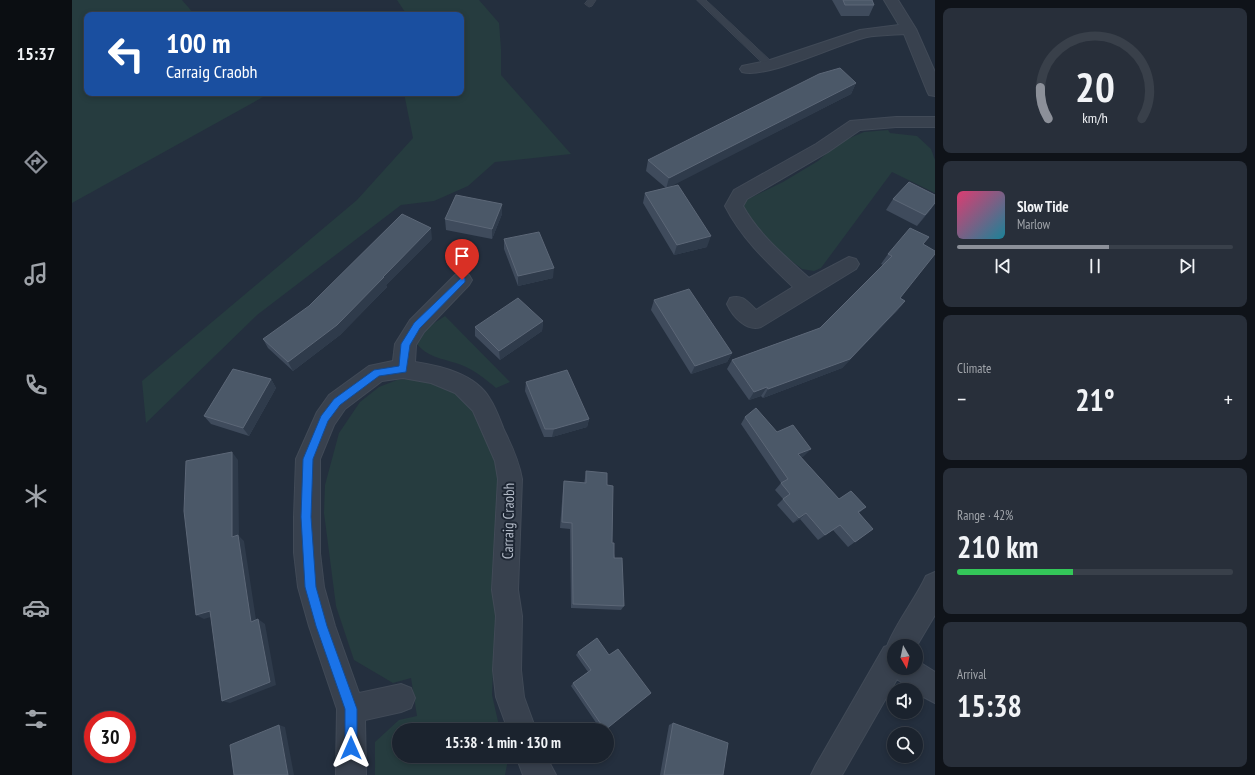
<!DOCTYPE html>
<meta charset="utf-8">
<style>
body{margin:0;font-family:"PT Sans Narrow",sans-serif;background:#282f3a;color:#f1f3f6;height:100vh;display:flex;flex-direction:column;font-size:15px;white-space:nowrap}
*{box-sizing:border-box;margin:0}
p{font-size:13px;color:#a0a4aa}
.icon{flex:none;width:22px;height:22px;fill:none;stroke:currentColor;stroke-width:2;stroke-linecap:round;stroke-linejoin:round}
.map{position:relative;flex:1;overflow:hidden}
.details{display:flex;flex-direction:column;gap:8px;padding:8px;background:#0f1319;width:320px}
.details>*{flex:none}
.top-card{position:absolute;left:12px;top:12px;width:380px;height:84px;border-radius:8px;box-shadow:0 2px 6px #0003,0 0 0 1px #39404a;background:#1a4fa0;color:#fff;overflow:hidden}
.needle{width:26px;rotate:171deg}
.fabs{position:absolute;left:815px;top:639px;display:grid;gap:8px}
.fabs a{display:grid;place-items:center;width:36px;height:36px;border-radius:50%;background:#1b232e;box-shadow:0 2px 6px #0003,0 0 0 1px #39404a;font-size:20px}
.speed{position:absolute;left:12px;top:711px;display:flex;gap:8px;font-size:20px;font-weight:700;text-align:center}
.speed>*{display:grid;place-content:center;width:52px;height:52px;border-radius:50%;background:#1b232e;box-shadow:0 2px 6px #0003,0 0 0 1px #39404a;line-height:1}
.speed .limit{border:6px solid #d22;background:#fff;color:#111}
.pin{position:absolute;display:grid;place-items:center;width:34px;height:34px;color:#fff;margin:-41px -17px;border-radius:50% 50% 50% 0;rotate:-45deg;box-shadow:0 0 4px #0007}
.pin .icon{rotate:45deg}
.me{position:absolute;width:44px;margin:-22px;rotate:0deg;stroke-linejoin:round;filter:drop-shadow(0 0 3px #0008)}
.turn{display:flex;align-items:center;gap:14px;height:84px;padding:0 16px;font-size:18px}
.turn .icon{width:52px;height:52px;stroke-width:2.5}
.turn b{display:block;font-size:28px;line-height:34px}
.big{font-size:30px;font-weight:600;line-height:1.1}
.details .tile{flex:1;display:flex;flex-direction:column;justify-content:center;gap:6px;min-width:0;padding:0 14px;border-radius:8px;background:#282f3a}
.details .dial{align-items:center;gap:0}
.dial svg{height:104px;overflow:visible;fill:none;stroke:#39404a;stroke-width:7;stroke-linecap:round;text-anchor:middle}
.dial text{fill:#f1f3f6;stroke:none}
.song{display:flex;align-items:center;gap:12px}
.cover{width:48px;height:48px;border-radius:6px;background:linear-gradient(135deg,hsl(340 70% 55%),hsl(190 70% 35%))}
.played{height:4px;border-radius:2px;background:linear-gradient(90deg,#8c9099 55%,#39404a 55%)}
.keys{display:flex;justify-content:space-around;direction:ltr}
.heat{display:flex;justify-content:space-between;align-items:center;font-size:22px;direction:ltr}
.charge{height:6px;border-radius:3px;background:linear-gradient(90deg,#34c759 42%,#39404a 0)}
.trip{position:absolute;left:320px;top:723px;width:222px;height:40px;border-radius:20px;background:#1b232e;box-shadow:0 2px 6px #0003,0 0 0 1px #39404a;font-weight:600;line-height:40px;text-align:center}
main{display:flex;flex:1;min-height:0}
.tab-bar{display:flex;flex-direction:column;width:72px;justify-content:space-around;align-items:center;background:#0b0e12;color:#a0a4aa}
.tab-bar .icon{width:28px;height:28px}
.tab-bar .on{color:#8c9099}
.tab-bar b{font-size:18px;color:#f1f3f6}
.map>svg:first-child{display:block}
.green{fill:#263c3f}
.lines{fill:none;stroke-linecap:round;stroke-linejoin:round}
.lane-casing{stroke:#414a57;stroke-width:1}
.street-casing{stroke:#414a57;stroke-width:2}
.lane{fill:#38414e;fill-rule:evenodd}
.street{fill:#38414e;fill-rule:evenodd}
.wall{fill:#3f4b5c}
.shaded-wall{fill:#2f3b4b}
.building{fill:#4b5868;stroke:#5c6777}
.route{fill:#1a73e8;stroke:#114b97}
.labels{text-anchor:middle;dominant-baseline:central;stroke-width:4;stroke-linejoin:round;paint-order:stroke}
.street-label{font-size:15px;fill:#b4bcc9;stroke:#1d2633}
</style>
<main>
<nav class="tab-bar">
<b>15:37</b>
<svg class="icon on" aria-label="directions" viewBox="0 0 24 24"><path d="M12 3l9 9-9 9-9-9zM9 14v-3h6M13 9l2 2-2 2"/></svg>
<svg class="icon" aria-label="music" viewBox="0 0 24 24"><path d="M9 18V5l10-2v13"/><circle cx="6" cy="18" r="3"/><circle cx="16" cy="16" r="3"/></svg>
<svg class="icon" aria-label="phone" viewBox="0 0 24 24"><path d="M5 4h4l2 5-3 2q2 4 5 5l2-3 5 2v4C11 20 4 13 5 4z"/></svg>
<svg class="icon" aria-label="climate" viewBox="0 0 24 24"><path d="M12 3v18M4 7l16 10M4 17L20 7"/></svg>
<svg class="icon" aria-label="car" viewBox="0 0 24 24"><path d="M5 17H2v-5l4-1 3-4h7l3 4 3 1v5h-3M9 17h6M6 11h13"/><circle cx="7" cy="17" r="2"/><circle cx="17" cy="17" r="2"/></svg>
<svg class="icon" aria-label="filters" viewBox="0 0 24 24"><path d="M4 7h16M4 17h16"/><circle cx="9" cy="7" r="2"/><circle cx="15" cy="17" r="2"/></svg>
</nav>
<div class="map">
<svg width="863" height="775" viewBox="0 0 863 775">
<rect width="100%" height="100%" fill="#242f3e"/>
<!-- green -->
<path class="green" d="M0,0H110L123,15H15V93H188L191,97L0,203Z
M325,0H407L427,23L429,49V75L499,154L423,162L396,186L362,201L329,205L185,315L74,423L70,381L285,200L341,138L332,93H389V15H335Z
M816,130L818,133L845,136L859,149L863,160V193L820,172L749,268L742,271L730,269L717,259L685,232L670,207L676,199L711,182L746,161L766,143L792,132Z
M373,316L438,382L424,388C416,381 406,373 396,368C377,358 359,361 345,344C349,330 361,324 373,316Z
M342,378L363,383L388,392L405,405L429,458L430,543L423,622L420,695L428,730H327V756H435L436,760L433,775H303V742L327,720L345,716L339,678L321,683L282,660L264,606L252,513L253,485L267,433L288,402L307,387L325,380Z"/>
<g class="lines">
<defs>
<path id="lane" d="M516,0H524L520,6L517,7L513,4Z
M625,0H634L701,63V67H695Z"/>
<path id="street" d="M812,0H826L844,29L863,72V96L857,95L855,91L832,34C820,35 806,35 795,37C765,44 696,79 670,72L668,69L670,66L695,61L788,30L827,25Z
M824,117H863V127H824L788,130L756,152L675,199L671,206C687,235 713,256 737,278L777,257L784,259L787,264L784,269L689,327C675,332 661,317 655,304L658,298C670,294 675,301 684,310L721,287C695,262 670,239 653,206L662,190L744,144L778,121Z
M390,272L397,275L400,280L397,285L352,332L344,345L343,362C369,366 404,374 418,399C424,408 428,420 432,430C440,446 447,461 450,479L446,590L450,616L449,670L452,697L464,730H436L424,697L421,670L424,616L420,590L426,479L423,461L401,411L383,393L359,383L331,378L310,381L273,409L262,425L248,459V553L252,587L263,626L287,693L329,684L339,688L343,698L339,708L329,712L293,720L294,775H264L265,709L237,626L226,587L222,553V517L224,459L245,412L257,395L297,366L321,361L323,344L338,320L383,275Z
M863,572V615L844,647L822,646V668H844V660L863,672V703L844,693V690H840L825,679L770,775H739L744,765L812,647L815,646C825,621 843,600 854,576Z
M444,756H474L484,775H451Z"/>
</defs>
<!-- lane casing -->
<use href="#lane" class="lane-casing"/>
<!-- street casing -->
<use href="#street" class="street-casing"/>
<!-- lane -->
<use href="#lane" class="lane"/>
<!-- street -->
<use href="#street" class="street"/>
</g>
<!-- wall -->
<path class="wall" d="M760,0H800L802,5L797,16H769Z
M784,83L779,94L596,187L635,247L602,255L571,203L573,193L594,188L574,171L576,160Z
M821,199L860,208L845,226L814,210Z
M430,214L420,239L374,230L373,219Z
M360,239L314,285L315,287L268,335L221,371L196,348L191,339Z
M432,239L481,278L446,286L432,249Z
M851,245L828,298L833,301L825,311L770,368L691,398L689,396L677,400L655,369L660,360L748,328L811,265L809,264L816,254Z
M582,300L660,353L655,362L619,374L579,310Z
M471,321L470,331L428,360L403,336V327Z
M199,379L204,388L177,436L139,424L132,416Z
M454,382L517,419L515,427L480,437H472L453,391Z
M673,417L705,432L732,456L729,457L767,499L794,507L787,513L801,529L776,547L761,530L746,540L728,519L721,523L705,505L711,499L703,490L709,483L669,424Z
M514,471L535,485L540,543L552,606L549,610L499,608L498,529L488,528L491,488L492,481L512,483L513,478Z
M525,638L533,730H529L499,686L501,683L516,672L504,655L506,652Z
M601,723L651,775H588L597,725Z"/>
<!-- shaded-wall -->
<path class="shaded-wall" d="M784,83L779,94L594,189L597,178Z
M863,203L860,208L845,226Z
M430,204V214L420,239V229Z
M359,228L360,239L314,285L315,287L268,335L221,371L216,362L311,277Z
M639,236L635,247L602,255L605,245Z
M482,268L481,278L446,286V276Z
M833,301L825,311L770,368L691,398L696,389Z
M471,321L470,331L428,360L427,351Z
M660,353L655,362L619,374L623,366Z
M199,379L204,388L177,436L171,428Z
M695,387L689,396L677,400L682,392Z
M517,419L515,427L480,437L482,429Z
M739,449L732,456L720,461L726,454Z
M160,452L166,460L167,536L172,541L185,626L179,622L160,537Z
M734,513L728,519L721,523L727,518Z
M768,525L761,530L746,540L753,535Z
M138,611L145,615L132,619L124,615Z
M186,619L193,624L204,685L158,703L150,701Z
M207,725L213,727L222,775H216Z"/>
<!-- building -->
<path class="building" d="M771,0H800L802,5H773Z
M768,68L784,83L597,178L576,160L747,74Z
M837,182L863,195V203L853,215L821,199Z
M606,185L639,236L605,245L573,193Z
M384,195L430,204L420,229L373,219Z
M330,214L359,228L311,277H312L265,325L216,362L191,339L237,306Z
M838,228L857,237L851,244L863,251V254L828,298L833,301L778,359L696,389L695,387L682,392L660,360L748,328L820,256L816,254Z
M467,232L482,268L446,276L432,239Z
M617,289L660,353L623,366L582,300Z
M446,298L471,321L427,351L403,327Z
M161,369L199,379L171,428L132,416Z
M495,370L517,419L482,429H473L454,382Z
M684,408L705,432L721,425L739,449L726,454L767,499L779,491L794,507L786,512L801,529L783,542L768,525L753,535L734,513L727,518L711,499L718,494L709,483L716,479L673,417Z
M160,452V537L166,535L179,622L186,619L198,682L150,701L138,611L124,615L112,511L114,461Z
M514,471L535,473V485L541,486L540,543H542V558H550L552,606L501,604L500,523L490,522L492,481L514,483Z
M525,638L537,655L546,649L579,693L533,730L501,683L519,670L506,652Z
M601,723L656,743L651,775H592Z
M207,725L216,775H162L158,745Z"/>
<!-- route -->
<path class="route" d="M390,277L393,278V282L348,328L338,345L334,372L307,376L268,405L256,421L241,459L239,517L244,587L255,626L285,709V748L283,753L279,755L275,753L273,748V709L244,626L233,587L229,517L231,459L249,416L262,399L302,370L327,366L329,344L342,323Z"/>
<g class="labels">
<!-- street labels -->
<g class="street-label">
<text transform="translate(436 521) rotate(-89)">Carraig Craobh</text>
</g>
</g>
</svg>
<div class="fabs">
<a><svg class="needle" viewBox="-14 -14 28 28"><path d="M0-13l5 13h-10z" fill="#e53935"/><path d="M0 13l5-13h-10z" fill="#a0a4aa"/></svg></a>
<a><svg class="icon" aria-label="sound" viewBox="0 0 24 24"><path d="M4 9h4l5-4v14l-5-4H4zM17 9q2 3 0 6"/></svg></a>
<a><svg class="icon" aria-label="search" viewBox="0 0 24 24"><circle cx="10" cy="10" r="6"/><path d="M15 15l6 6"/></svg></a>
</div>
<div class="speed"><div class="limit">30</div></div>
<div class="pin" style="left:390px;top:280px;background:#d93025"><svg class="icon" aria-label="arrive" viewBox="0 0 24 24"><path d="M6 21V4h12l-3 4 3 4H6"/></svg></div>
<svg class="me" style="left:279px;top:748px" viewBox="-20 -20 40 40"><path d="M0-17L14 15 0 8-14 15z" fill="#1a73e8" stroke="#fff" stroke-width="4"/></svg>
<div class="trip">15:38 · 1 min · 130 m</div>
<div class="top-card">
<div class="turn"><svg class="icon" aria-label="left" viewBox="0 0 24 24"><path d="M17 20v-9H6M10 6l-5 5 5 5"/></svg><div><b>100 m</b>Carraig Craobh</div></div>
</div>
</div>
<section class="details">
<div class="tile dial"><svg viewBox="0 0 100 80">
<path d="M14 69A42 42 0 1 1 86 69"/>
<path d="M14 69A42 42 0 0 1 8 45" stroke="#8c9099"/>
<text x="50" y="56" font-size="32" font-weight="700">20</text>
<text x="50" y="72" font-size="11">km/h</text>
</svg></div>
<div class="tile">
<div class="song"><i class="cover"></i><div><b>Slow Tide</b><p>Marlow</p></div></div>
<div class="played"></div>
<div class="keys"><svg class="icon" aria-label="previous" viewBox="0 0 24 24"><path d="M18 5L8 12l10 7zM5 5v14"/></svg><svg class="icon" aria-label="pause" viewBox="0 0 24 24"><path d="M8 5v14M16 5v14"/></svg><svg class="icon" aria-label="next" viewBox="0 0 24 24"><path d="M6 5l10 7-10 7zM19 5v14"/></svg></div>
</div>
<div class="tile"><p>Climate</p>
<div class="heat"><a>−</a><b class="big">21°</b><a>+</a></div>
</div>
<div class="tile"><p>Range · 42%</p><b class="big">210 km</b><div class="charge"></div></div>
<div class="tile"><p>Arrival</p><b class="big">15:38</b></div>
</section>
</main>
